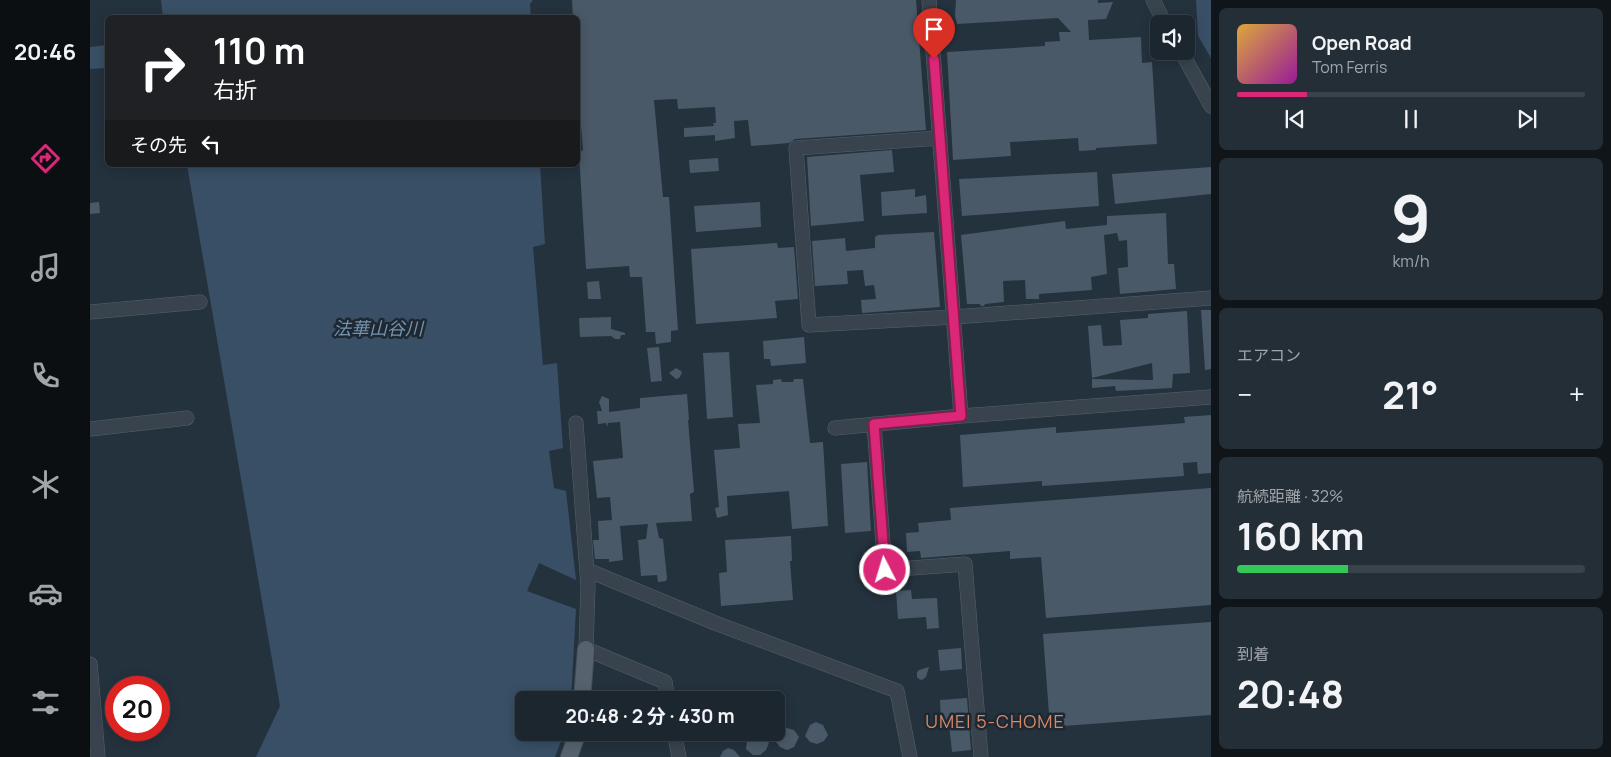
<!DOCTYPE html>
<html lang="ja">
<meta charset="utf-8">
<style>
body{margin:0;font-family:Manrope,"Noto Sans JP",sans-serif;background:#242e36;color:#f1f3f6;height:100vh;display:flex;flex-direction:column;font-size:19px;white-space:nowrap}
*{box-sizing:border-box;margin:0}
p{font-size:16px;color:#a0a5aa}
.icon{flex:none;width:28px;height:28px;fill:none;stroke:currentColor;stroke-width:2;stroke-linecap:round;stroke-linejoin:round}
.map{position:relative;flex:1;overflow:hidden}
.sheet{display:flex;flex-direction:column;gap:8px;padding:8px;background:#0f1519;width:400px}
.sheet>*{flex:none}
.top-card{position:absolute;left:15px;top:15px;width:475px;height:152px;border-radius:8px;box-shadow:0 2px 12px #0003,0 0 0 1px #39434a;background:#202124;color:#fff;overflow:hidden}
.buttons{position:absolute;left:1060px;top:15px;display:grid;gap:10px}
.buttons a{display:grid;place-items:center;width:45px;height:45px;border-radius:8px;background:#1b262e;box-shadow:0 2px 12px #0003,0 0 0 1px #39434a;font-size:25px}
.speed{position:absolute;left:15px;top:676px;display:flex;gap:10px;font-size:25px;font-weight:700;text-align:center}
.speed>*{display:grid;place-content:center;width:65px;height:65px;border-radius:50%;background:#1b262e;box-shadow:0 2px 12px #0003,0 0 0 1px #39434a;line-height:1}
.speed .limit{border:8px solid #d22;background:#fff;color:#111}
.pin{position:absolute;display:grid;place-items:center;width:42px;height:42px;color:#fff;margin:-51px -21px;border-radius:50% 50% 50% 0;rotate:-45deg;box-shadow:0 0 5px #0007}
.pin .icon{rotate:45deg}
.me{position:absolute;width:55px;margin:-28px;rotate:355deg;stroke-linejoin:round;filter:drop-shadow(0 0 4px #0008)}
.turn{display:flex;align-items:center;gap:18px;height:105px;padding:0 25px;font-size:22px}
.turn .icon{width:65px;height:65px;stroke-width:2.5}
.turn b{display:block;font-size:35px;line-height:42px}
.then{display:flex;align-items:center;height:48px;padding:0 25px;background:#0003;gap:10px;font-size:19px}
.big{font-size:38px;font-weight:700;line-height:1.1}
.sheet .widget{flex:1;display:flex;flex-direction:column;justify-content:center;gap:8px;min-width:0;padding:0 18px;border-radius:8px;background:#242e36}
.sheet .dial{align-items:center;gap:0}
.dial b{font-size:65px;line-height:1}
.song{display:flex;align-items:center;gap:15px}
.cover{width:60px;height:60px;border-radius:8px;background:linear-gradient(135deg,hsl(40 70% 55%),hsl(300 70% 35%))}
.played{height:5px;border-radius:2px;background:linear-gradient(90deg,#db2777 20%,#39434a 20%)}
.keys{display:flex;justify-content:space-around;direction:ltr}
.heat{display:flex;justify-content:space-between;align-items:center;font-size:28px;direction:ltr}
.charge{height:8px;border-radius:4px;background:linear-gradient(90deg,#34c759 32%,#39434a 0)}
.trip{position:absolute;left:425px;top:691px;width:270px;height:50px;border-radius:8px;background:#1b262e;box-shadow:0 2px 12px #0003,0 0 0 1px #39434a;font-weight:700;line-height:50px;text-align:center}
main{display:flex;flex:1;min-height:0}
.menu{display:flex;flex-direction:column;width:90px;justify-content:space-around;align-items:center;background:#0b0f12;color:#a0a5aa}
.menu .icon{width:35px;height:35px}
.menu .on{color:#db2777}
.menu b{font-size:22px;color:#f1f3f6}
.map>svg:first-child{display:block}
.water{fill:#384f65}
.building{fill:#4a5967}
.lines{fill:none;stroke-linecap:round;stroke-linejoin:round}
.minor-casing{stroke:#56616c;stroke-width:15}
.major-casing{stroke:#444f5a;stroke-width:18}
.minor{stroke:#38434e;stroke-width:14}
.major{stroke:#56636e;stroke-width:16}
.route-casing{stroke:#8e194d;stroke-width:12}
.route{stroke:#db2777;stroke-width:9}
.labels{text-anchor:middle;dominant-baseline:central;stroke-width:5;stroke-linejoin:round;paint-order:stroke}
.water-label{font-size:18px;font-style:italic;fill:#7492ac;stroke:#1d2833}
.neighbourhood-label{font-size:18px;letter-spacing:1px;fill:#d58964;stroke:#1d2833}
</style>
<main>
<nav class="menu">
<b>20:46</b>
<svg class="icon on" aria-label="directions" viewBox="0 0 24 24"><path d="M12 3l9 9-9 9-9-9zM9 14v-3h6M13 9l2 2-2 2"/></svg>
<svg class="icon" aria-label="music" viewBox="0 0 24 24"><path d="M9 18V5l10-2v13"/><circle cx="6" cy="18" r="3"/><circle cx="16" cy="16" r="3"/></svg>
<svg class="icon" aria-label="phone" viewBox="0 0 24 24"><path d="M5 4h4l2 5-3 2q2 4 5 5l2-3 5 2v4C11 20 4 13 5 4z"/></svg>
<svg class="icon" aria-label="climate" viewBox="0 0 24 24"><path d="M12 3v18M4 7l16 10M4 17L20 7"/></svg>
<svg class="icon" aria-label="car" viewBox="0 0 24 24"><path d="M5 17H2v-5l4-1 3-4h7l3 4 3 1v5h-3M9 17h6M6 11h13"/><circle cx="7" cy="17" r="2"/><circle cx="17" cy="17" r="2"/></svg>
<svg class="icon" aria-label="filters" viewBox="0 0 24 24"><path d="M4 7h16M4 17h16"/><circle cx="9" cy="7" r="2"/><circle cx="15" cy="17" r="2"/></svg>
</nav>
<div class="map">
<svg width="1121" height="757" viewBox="0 0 1121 757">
<rect width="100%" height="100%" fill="#24323e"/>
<!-- water -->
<path class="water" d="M71,0H443L440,4L441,18H73Z
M1106,0H1121V58L1108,36Z
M17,45V68L0,69V47Z
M97,165H450L455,244L443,247L453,365L467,363L473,448L459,451L464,488L476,491L486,580L449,563L437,591L486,609L481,700H434V732L474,733L465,757H166L190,706Z"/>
<!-- building -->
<path class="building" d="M482,0H826L836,130L705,139L699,143L661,146L658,120L644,121L645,138L625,141V135L594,137V128L624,126L623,123H626L625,107L588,109L587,99L564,100L573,197H579L588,330L581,331V342L566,344L565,332H556L552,277H540L539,266L496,269L489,153L493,150L489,100H488V18H483Z
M866,0H1008V3L1023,2L1016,19L998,20L999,40L1051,37L1052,63L1062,62L1067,144L1006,148V150L989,151L988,138L920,142L921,156L863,160L857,52L955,46V42L970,41L969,32H981L968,18L867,24L865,16Z
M802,150L804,172L770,175L774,221L721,226L717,157Z
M628,158L629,171L600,173L599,160Z
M1121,167V194L1025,204L1022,174Z
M1007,172L1009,206L872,216L869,179Z
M825,189V197L836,195L837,213L792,216L791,192Z
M9,202L10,213L0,214V203Z
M670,202L671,227L606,232L604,206Z
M1076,213L1078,264H1084L1086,289L1030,294L1028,268L1038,267L1037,240L1029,241L1027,233L1014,235L1017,274L1001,277L1002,290L949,294V299H936L935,280L913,281L914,302L895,304L894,306H891L890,304H877L871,235L975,221L976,229L1017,225V216Z
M844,232L850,307L772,313L771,300L786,299L784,285L775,286L773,270L757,271L758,284L725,286L722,241L755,238L756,251L785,248V237L788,235Z
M687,243L688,248L704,247L708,299L685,301L687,318L606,324L601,249Z
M509,281L511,299H498L497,282Z
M1111,310H1121V369L1115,370Z
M1097,311L1100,373L1083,374L1082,388L1026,391L1025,386L1002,388V379L1063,380L1062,363L1002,378L998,326L1011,325L1013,346L1032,345L1030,320L1058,318V314Z
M521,317V329L535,333V335H531L530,339H525L521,336L490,337L489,318Z
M714,337L716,363L681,366L680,359H674L673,341Z
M569,347L572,381L561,382L557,348Z
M639,352L643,417L617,419L613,353Z
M586,368L591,371L592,373L589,378L586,379L579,373Z
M691,379L692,382H703L704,379H713L720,443L733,442L738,526L702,529L699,491L637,496L638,515L627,518L625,508L629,507L624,450L650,448L648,424L670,423L666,385L683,384V380Z
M597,394L599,420H598L604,492L600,494L602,521L566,523L569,538L573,539L577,578L576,581L568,582L567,575L551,576L548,540L556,539L558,524L530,526L533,560L519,562V559H505L503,540H509L508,521L522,520L520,497L507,498L503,461L533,458L530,422L518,423L517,427L516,423L508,424L507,411H512L509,402L512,396L519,399V412L550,408V398Z
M1121,415V473L1108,474L1107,462L1093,463L1094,476L952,486V481L873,487L870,435L966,427V433L1095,423L1094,417Z
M777,462L781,531L755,533L751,464Z
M1121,488V605L956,618L951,557L920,559V551L831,558L830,551L817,552L816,533L829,532L828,523L861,520L860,508Z
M701,536L702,561H700L703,600L631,606L629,573L637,572L635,540Z
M821,590L822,599L847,598L849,628L837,629L836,617L808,619L806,591Z
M1121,622V715L960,727L953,634Z
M871,648L872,669L850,671L848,650Z
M839,667L836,677L832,680L829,679L827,677V672L829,670Z
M877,698L881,750L862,752L859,724H851L850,700Z
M726,722L733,725L738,735L734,741L727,744L720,742L715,736L720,725Z
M697,728L704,730L709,737L704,747L697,750L690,747L685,741L690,730Z
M663,735H670L679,743L676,750L670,755H663L656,749L657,740Z
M638,748L644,750L650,757H630L633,751Z"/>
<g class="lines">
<defs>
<path id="minor" d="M839,0L871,416
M1063,0L1075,24
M1091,51L1121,106
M850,138L706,148L719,325L864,317L1121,298
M0,312L110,302
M486,423L498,586L496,649L575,682L578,700
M784,424L795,570L875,564L891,757
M745,428L871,416L1121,397
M0,429L97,418
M497,570L625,623L807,691L820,757
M0,664L8,757
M584,732L589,757"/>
<path id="major" d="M492,700L496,649
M479,757L488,732"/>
</defs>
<!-- minor casing -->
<use href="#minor" class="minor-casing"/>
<!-- major casing -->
<use href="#major" class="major-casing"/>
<!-- minor -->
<use href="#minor" class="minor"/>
<!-- major -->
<use href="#major" class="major"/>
</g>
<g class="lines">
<defs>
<path id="route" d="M795,570L784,424L871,416L844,59"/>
</defs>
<!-- route casing -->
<use href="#route" class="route-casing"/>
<!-- route -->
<use href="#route" class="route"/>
</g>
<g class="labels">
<!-- water labels -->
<g class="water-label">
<text x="288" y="328">法華山谷川</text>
</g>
<!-- neighbourhood labels -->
<g class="neighbourhood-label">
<text x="905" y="721">UMEI 5-CHOME</text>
</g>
</g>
</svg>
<div class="buttons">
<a><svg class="icon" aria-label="sound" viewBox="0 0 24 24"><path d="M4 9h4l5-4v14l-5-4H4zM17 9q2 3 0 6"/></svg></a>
</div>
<div class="speed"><div class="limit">20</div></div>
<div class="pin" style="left:844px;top:59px;background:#d93025"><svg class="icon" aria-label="arrive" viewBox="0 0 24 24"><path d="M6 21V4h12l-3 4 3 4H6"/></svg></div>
<svg class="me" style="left:795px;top:570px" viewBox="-20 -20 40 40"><circle r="17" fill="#db2777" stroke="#fff" stroke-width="3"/><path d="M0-11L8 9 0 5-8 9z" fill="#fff"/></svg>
<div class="trip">20:48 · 2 分 · 430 m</div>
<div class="top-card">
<div class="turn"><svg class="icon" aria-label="right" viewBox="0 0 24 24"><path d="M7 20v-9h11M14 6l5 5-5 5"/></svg><div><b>110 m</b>右折</div></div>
<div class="then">その先<svg class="icon" aria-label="left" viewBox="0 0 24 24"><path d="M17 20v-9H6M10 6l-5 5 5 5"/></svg></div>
</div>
</div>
<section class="sheet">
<div class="widget">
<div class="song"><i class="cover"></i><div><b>Open Road</b><p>Tom Ferris</p></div></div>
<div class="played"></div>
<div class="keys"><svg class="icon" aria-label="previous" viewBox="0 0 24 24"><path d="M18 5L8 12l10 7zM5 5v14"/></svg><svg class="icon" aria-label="pause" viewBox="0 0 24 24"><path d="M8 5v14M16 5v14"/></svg><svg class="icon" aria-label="next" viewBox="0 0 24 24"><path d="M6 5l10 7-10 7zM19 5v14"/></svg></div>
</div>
<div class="widget dial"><b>9</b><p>km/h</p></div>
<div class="widget"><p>エアコン</p>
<div class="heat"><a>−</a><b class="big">21°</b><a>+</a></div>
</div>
<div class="widget"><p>航続距離 · 32%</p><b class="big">160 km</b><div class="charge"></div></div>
<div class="widget"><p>到着</p><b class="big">20:48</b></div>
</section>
</main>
